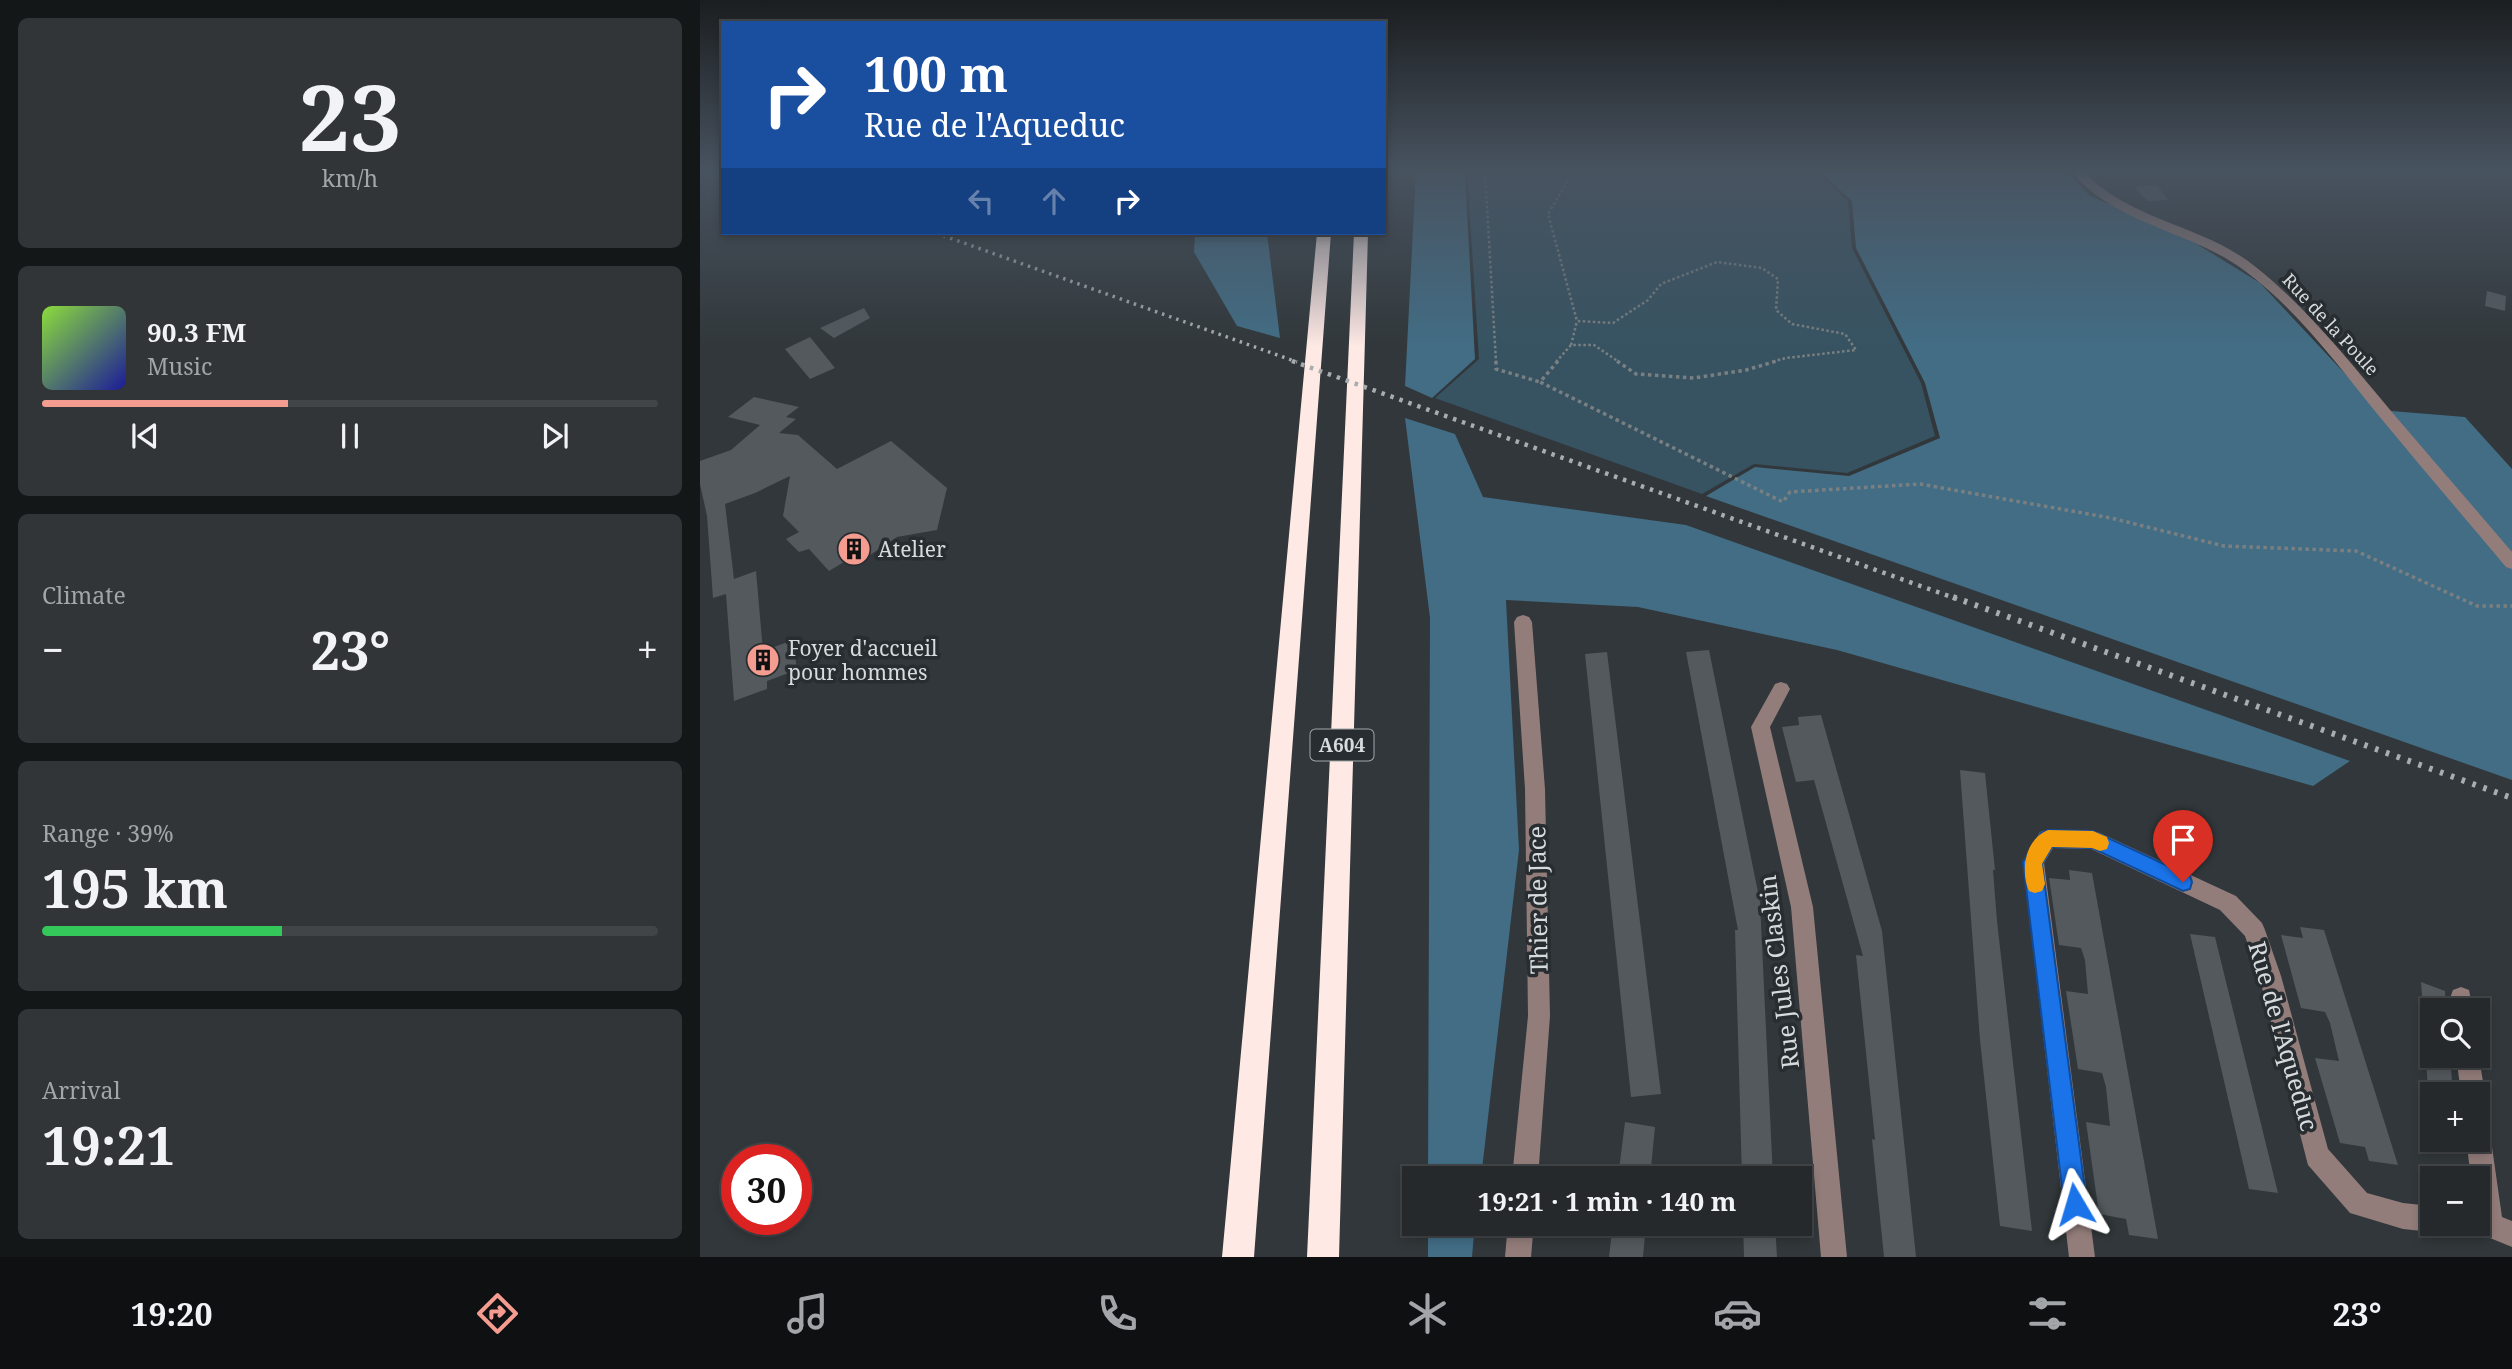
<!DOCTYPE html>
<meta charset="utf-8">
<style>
body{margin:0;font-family:"Noto Serif",serif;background:#313538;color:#f1f3f6;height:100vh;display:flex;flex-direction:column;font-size:26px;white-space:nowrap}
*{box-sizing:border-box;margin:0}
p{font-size:23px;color:#a3a6a9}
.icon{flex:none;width:38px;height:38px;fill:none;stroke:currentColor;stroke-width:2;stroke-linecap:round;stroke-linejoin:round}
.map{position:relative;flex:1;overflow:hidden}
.side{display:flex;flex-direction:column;gap:18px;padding:18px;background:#141718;width:700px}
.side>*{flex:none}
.top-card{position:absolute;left:21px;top:21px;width:665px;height:214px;border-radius:0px;box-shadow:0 4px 10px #0003,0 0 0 2px #424548;background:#1a4fa0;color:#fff;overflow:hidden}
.fabs{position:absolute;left:1720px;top:998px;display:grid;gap:14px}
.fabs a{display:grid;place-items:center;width:70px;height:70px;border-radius:0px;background:#25292c;box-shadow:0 4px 10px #0003,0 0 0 2px #424548;font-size:35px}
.speed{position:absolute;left:21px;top:1144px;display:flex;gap:14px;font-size:35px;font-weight:700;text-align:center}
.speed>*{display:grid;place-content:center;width:91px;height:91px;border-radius:50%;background:#25292c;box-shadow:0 4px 10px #0003,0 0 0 2px #424548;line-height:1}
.speed .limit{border:10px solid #d22;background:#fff;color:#111}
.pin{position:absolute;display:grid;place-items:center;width:60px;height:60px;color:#fff;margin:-72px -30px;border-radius:50% 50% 50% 0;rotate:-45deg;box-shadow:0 0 7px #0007}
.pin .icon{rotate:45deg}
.me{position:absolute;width:77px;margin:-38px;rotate:353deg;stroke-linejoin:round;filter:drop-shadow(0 0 5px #0008)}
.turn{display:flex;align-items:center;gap:24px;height:147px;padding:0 28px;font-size:32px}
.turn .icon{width:91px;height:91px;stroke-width:2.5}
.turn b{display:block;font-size:49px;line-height:60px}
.lanes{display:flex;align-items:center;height:66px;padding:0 28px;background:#0003;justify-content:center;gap:35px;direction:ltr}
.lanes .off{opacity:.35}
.big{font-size:52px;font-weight:700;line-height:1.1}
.side .card{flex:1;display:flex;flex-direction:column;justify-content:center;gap:10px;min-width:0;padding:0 24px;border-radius:10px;background:#313538}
.side .dial{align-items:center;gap:0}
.dial b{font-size:91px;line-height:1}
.song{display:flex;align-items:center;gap:21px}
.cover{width:84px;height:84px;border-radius:10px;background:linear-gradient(135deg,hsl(90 70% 55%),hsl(240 70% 35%))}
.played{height:7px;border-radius:4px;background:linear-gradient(90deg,#f59c91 40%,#424548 40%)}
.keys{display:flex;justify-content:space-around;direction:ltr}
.heat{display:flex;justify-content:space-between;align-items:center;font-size:38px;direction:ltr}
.charge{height:10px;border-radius:5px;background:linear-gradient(90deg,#34c759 39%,#424548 0)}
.trip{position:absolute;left:702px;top:1166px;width:410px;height:70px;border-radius:0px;background:#25292c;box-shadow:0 4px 10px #0003,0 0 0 2px #424548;font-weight:700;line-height:70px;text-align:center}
.dock{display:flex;height:112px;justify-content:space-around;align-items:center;background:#0f1012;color:#a3a6a9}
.dock .icon{width:49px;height:49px}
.dock .active{color:#f59c91}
.dock b{font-size:32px;color:#f1f3f6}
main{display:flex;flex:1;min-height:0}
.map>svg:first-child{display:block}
.green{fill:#375362}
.forest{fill:#426d85}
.building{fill:#53595d}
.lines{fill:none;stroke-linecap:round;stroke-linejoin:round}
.path-far1{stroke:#7a8082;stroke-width:2.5;stroke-dasharray:2.5 2.5;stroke-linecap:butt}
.path{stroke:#7a8082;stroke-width:3.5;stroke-dasharray:3.5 3.5;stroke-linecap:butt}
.minor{fill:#937d7a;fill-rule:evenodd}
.highway{fill:#ffe9e5;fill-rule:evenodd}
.rail-far2{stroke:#a8adaf;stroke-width:3.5;stroke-dasharray:2.5 5;stroke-linecap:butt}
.rail-far1{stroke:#a8adaf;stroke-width:4.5;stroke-dasharray:3.5 6;stroke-linecap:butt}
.rail{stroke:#a8adaf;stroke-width:6;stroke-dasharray:3.5 8;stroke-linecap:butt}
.route{fill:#1a73e8;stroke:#114b97;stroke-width:2}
.slow{fill:#f59e0b}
.labels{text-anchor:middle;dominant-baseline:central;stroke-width:7;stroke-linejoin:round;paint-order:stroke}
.far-street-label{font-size:18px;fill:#d7dbdd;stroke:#272d30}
.shield{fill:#272d30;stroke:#a2a7a9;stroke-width:2}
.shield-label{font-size:19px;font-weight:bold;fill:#d7dbdd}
.poi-label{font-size:21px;fill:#d7dbdd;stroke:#272d30;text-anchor:start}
.near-street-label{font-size:24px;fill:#d7dbdd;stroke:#272d30}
</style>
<main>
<section class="side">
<div class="card dial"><b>23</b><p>km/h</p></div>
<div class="card">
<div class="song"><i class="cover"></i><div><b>90.3 FM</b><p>Music</p></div></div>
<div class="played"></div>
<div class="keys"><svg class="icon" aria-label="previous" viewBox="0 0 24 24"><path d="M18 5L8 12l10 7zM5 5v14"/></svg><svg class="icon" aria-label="pause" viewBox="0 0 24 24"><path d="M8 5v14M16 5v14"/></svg><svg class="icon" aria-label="next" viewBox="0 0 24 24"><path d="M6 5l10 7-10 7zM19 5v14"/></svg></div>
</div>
<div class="card"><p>Climate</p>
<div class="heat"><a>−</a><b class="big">23°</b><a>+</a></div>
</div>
<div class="card"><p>Range · 39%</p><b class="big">195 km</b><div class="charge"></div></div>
<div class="card"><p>Arrival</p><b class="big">19:21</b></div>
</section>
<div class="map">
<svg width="1812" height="1257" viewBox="0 0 1812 1257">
<rect width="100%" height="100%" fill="#31373a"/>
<!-- green -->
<path class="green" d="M767,171H1115L1148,201L1152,248L1221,383L1235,436L1147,473L1054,464L1002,494L735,398L779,359Z"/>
<!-- forest -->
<path class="forest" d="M716,171H764L765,174L775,359L732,398L705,386Z
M1119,171H1366L1390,196L1479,233L1560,283L1679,410L1765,417L1812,469V780L1006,496L1055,467L1149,476L1240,438L1225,383L1156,248L1152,201Z
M495,233H567L580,338L537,326L494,252Z
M705,418L755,434L783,497L986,525L1650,761L1613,786L1137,650L938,607L806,600L819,850L781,1178H728L730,618Z
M728,1223H775L772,1257H728Z"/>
<!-- building -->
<path class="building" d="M1457,185L1468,200L1448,201L1434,187Z
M1787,291L1806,296L1805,311L1785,306Z
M164,308L170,318L134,338L120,328Z
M110,337L135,368L110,379L85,349Z
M54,397L99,407L86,417L96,419L79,433L98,435L137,469L191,441L247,488L237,530L197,537L155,565L149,559L129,571L109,549L99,552L86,539L99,532L83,516L90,476L55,493L25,504L34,579L56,571L63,651L93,640L97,670L67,681V689L34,701L26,594L13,598L7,516L0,484V461L31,450L60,425L28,417Z
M1009,650L1060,902L1073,1178H1042L1035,930H1038L986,652Z
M907,652L961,1094L931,1097L885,654Z
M1121,715L1182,931L1216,1257H1184L1172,1139L1175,1140L1156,955L1163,956L1114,780L1096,782L1082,727L1099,725L1098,717Z
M1260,770L1285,773L1295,870H1293L1297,921L1332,1231L1300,1226L1280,1040Z
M1369,870L1392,873L1458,1239L1429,1235L1426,1219L1399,1214L1386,1122L1410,1126L1406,1087L1402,1073L1378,1069L1366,991L1388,994L1385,960L1381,948L1359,945L1349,878L1370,880Z
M1600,927L1624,930L1698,1165L1669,1161L1665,1147L1640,1143L1615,1058L1639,1061L1630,1023L1625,1012L1601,1008L1581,935L1603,938Z
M1490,934L1515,937L1578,1193L1549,1189Z
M1721,982L1745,991L1746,1010H1723Z
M1726,1055H1750L1753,1094H1728Z
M925,1122L955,1127L950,1178H918Z
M913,1223H946L943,1257H909Z
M1043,1223H1075L1077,1257H1044Z"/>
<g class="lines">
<!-- path-far1 -->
<path class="path-far1" d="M785,171L796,362
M878,171L872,174L848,214L877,321L913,323L948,300L961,284L1017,262L1062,268L1078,279L1076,310L1092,324L1145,334L1156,350L1086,358L1071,362
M871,345L877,321
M856,362L871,345H894L919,362"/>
<!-- path -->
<path class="path" d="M796,361V369L840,382
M858,361L840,382L1083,502L1090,492L1220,484L1411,518L1524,546L1656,551L1777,606H1812
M917,361L936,374L994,378L1046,370L1077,361"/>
<!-- minor -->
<path class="minor" d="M1371,171H1383C1433,223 1504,224 1557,268C1608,309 1649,361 1691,411C1731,458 1772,505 1812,552V569L1806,567C1764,517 1721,467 1679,416C1638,366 1598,310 1545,271C1491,230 1416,226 1371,171Z
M823,615L829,617L832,622L845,789L850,1016L838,1178H812L828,1016L825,789L814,622L817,617Z
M1081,682L1087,684L1090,689L1070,727L1113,907L1147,1257H1121L1091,907L1051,727L1075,684Z
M1347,830L1393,831L1400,833L1536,896L1562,923L1565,930L1581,976L1628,1149L1667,1193L1703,1203L1732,1206V1223H1743L1741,1228L1732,1232L1703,1229L1650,1213L1608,1165L1559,976L1545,936L1520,910L1391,849L1353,848L1344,863L1395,1257H1369L1323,862L1340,832Z
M1761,987L1769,990L1773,1010H1751L1750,998L1753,990Z
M1778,1051L1785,1094L1778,1104V1094H1761L1756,1055H1778Z
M1778,1121L1787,1124L1790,1133L1802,1217L1812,1221V1247L1790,1238L1763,1232L1759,1223H1778V1178H1771L1766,1139H1778Z
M808,1223H834L831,1257H805Z"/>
<!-- highway -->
<path class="highway" d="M617,233H631L554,1257H522Z
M654,233H668L639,1257H607Z"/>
<!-- rail-far2 -->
<path class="rail-far2" d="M236,233L597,362"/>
<!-- rail-far1 -->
<path class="rail-far1" d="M592,361L1257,599"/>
<!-- rail -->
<path class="rail" d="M1253,597L1812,798"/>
</g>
<!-- sky -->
<linearGradient id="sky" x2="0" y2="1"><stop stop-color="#1b1e20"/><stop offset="0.49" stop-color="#485360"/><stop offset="1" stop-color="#485360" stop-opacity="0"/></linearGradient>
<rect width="1812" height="347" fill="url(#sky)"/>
<!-- route -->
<path class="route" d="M1348,830L1393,831L1490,876L1492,882L1490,889L1483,891L1392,848L1352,847L1342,864L1387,1204L1384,1212L1375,1216L1367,1212L1364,1204L1323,862L1341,833Z"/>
<!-- slow -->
<path class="slow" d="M1348,830L1393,831L1407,837L1409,843L1407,849L1400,851L1392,848L1352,847L1342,864L1345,884L1342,891L1335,893L1329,891C1320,871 1325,839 1348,830Z"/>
<!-- icons -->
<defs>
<symbol id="building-disc" viewBox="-11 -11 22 22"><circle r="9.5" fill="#f59c91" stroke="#272d30"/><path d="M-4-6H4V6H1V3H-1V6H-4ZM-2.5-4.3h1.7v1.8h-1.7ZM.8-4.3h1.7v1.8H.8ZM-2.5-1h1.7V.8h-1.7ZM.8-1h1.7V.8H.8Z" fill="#111"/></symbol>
</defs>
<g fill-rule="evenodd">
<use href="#building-disc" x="135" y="530" width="38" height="38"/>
<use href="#building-disc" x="44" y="641" width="38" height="38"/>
</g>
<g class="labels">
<!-- far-street labels -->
<g class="far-street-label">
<text transform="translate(1631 324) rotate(47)">Rue de la Poule</text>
</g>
<!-- shield labels -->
<rect class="shield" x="610.5" y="729.5" width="63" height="31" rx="5"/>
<g class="shield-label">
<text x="642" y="745">A604</text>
</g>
<!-- poi labels -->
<g class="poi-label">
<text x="178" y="549">Atelier</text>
<text x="88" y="648">Foyer d'accueil<tspan x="88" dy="24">pour hommes</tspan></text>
</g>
<!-- near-street labels -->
<g class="near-street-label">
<text transform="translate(837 900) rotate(-91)">Thier de Jace</text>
<text transform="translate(1078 972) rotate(-97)">Rue Jules Claskin</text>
<text transform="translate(1584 1036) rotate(74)">Rue de l'Aqueduc</text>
</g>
</g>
</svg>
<div class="fabs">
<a><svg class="icon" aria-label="search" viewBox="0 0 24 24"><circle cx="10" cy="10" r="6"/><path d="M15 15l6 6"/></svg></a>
<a>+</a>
<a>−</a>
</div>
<div class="speed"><div class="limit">30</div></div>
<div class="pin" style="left:1483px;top:882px;background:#d93025"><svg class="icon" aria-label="arrive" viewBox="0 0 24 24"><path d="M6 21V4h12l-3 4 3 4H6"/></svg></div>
<svg class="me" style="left:1375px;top:1204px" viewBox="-20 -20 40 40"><path d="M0-17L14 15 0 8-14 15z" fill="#1a73e8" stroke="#fff" stroke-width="4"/></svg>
<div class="trip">19:21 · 1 min · 140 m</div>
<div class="top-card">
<div class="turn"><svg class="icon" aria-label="right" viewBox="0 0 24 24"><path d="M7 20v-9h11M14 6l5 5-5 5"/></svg><div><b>100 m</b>Rue de l'Aqueduc</div></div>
<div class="lanes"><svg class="icon off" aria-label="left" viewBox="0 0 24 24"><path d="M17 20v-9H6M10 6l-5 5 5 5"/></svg><svg class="icon off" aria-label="ahead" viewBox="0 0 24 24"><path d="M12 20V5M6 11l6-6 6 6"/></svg><svg class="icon" aria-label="right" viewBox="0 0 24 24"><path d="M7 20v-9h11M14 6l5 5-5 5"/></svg></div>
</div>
</div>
</main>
<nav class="dock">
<b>19:20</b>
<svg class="icon active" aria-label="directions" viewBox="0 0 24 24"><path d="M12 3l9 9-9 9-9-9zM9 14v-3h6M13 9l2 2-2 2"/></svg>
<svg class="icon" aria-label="music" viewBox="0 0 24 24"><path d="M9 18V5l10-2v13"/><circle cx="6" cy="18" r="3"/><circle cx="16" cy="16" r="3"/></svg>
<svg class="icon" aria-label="phone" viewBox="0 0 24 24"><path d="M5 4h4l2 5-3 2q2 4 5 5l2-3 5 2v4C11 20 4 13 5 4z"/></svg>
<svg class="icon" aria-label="climate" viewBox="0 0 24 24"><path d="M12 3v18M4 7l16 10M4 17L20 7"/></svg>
<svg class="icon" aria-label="car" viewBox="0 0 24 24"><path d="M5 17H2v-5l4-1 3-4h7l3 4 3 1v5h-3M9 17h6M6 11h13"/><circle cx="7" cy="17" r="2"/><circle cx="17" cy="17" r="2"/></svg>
<svg class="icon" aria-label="filters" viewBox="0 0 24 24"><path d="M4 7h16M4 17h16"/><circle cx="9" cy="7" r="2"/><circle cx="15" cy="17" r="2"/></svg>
<b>23°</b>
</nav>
